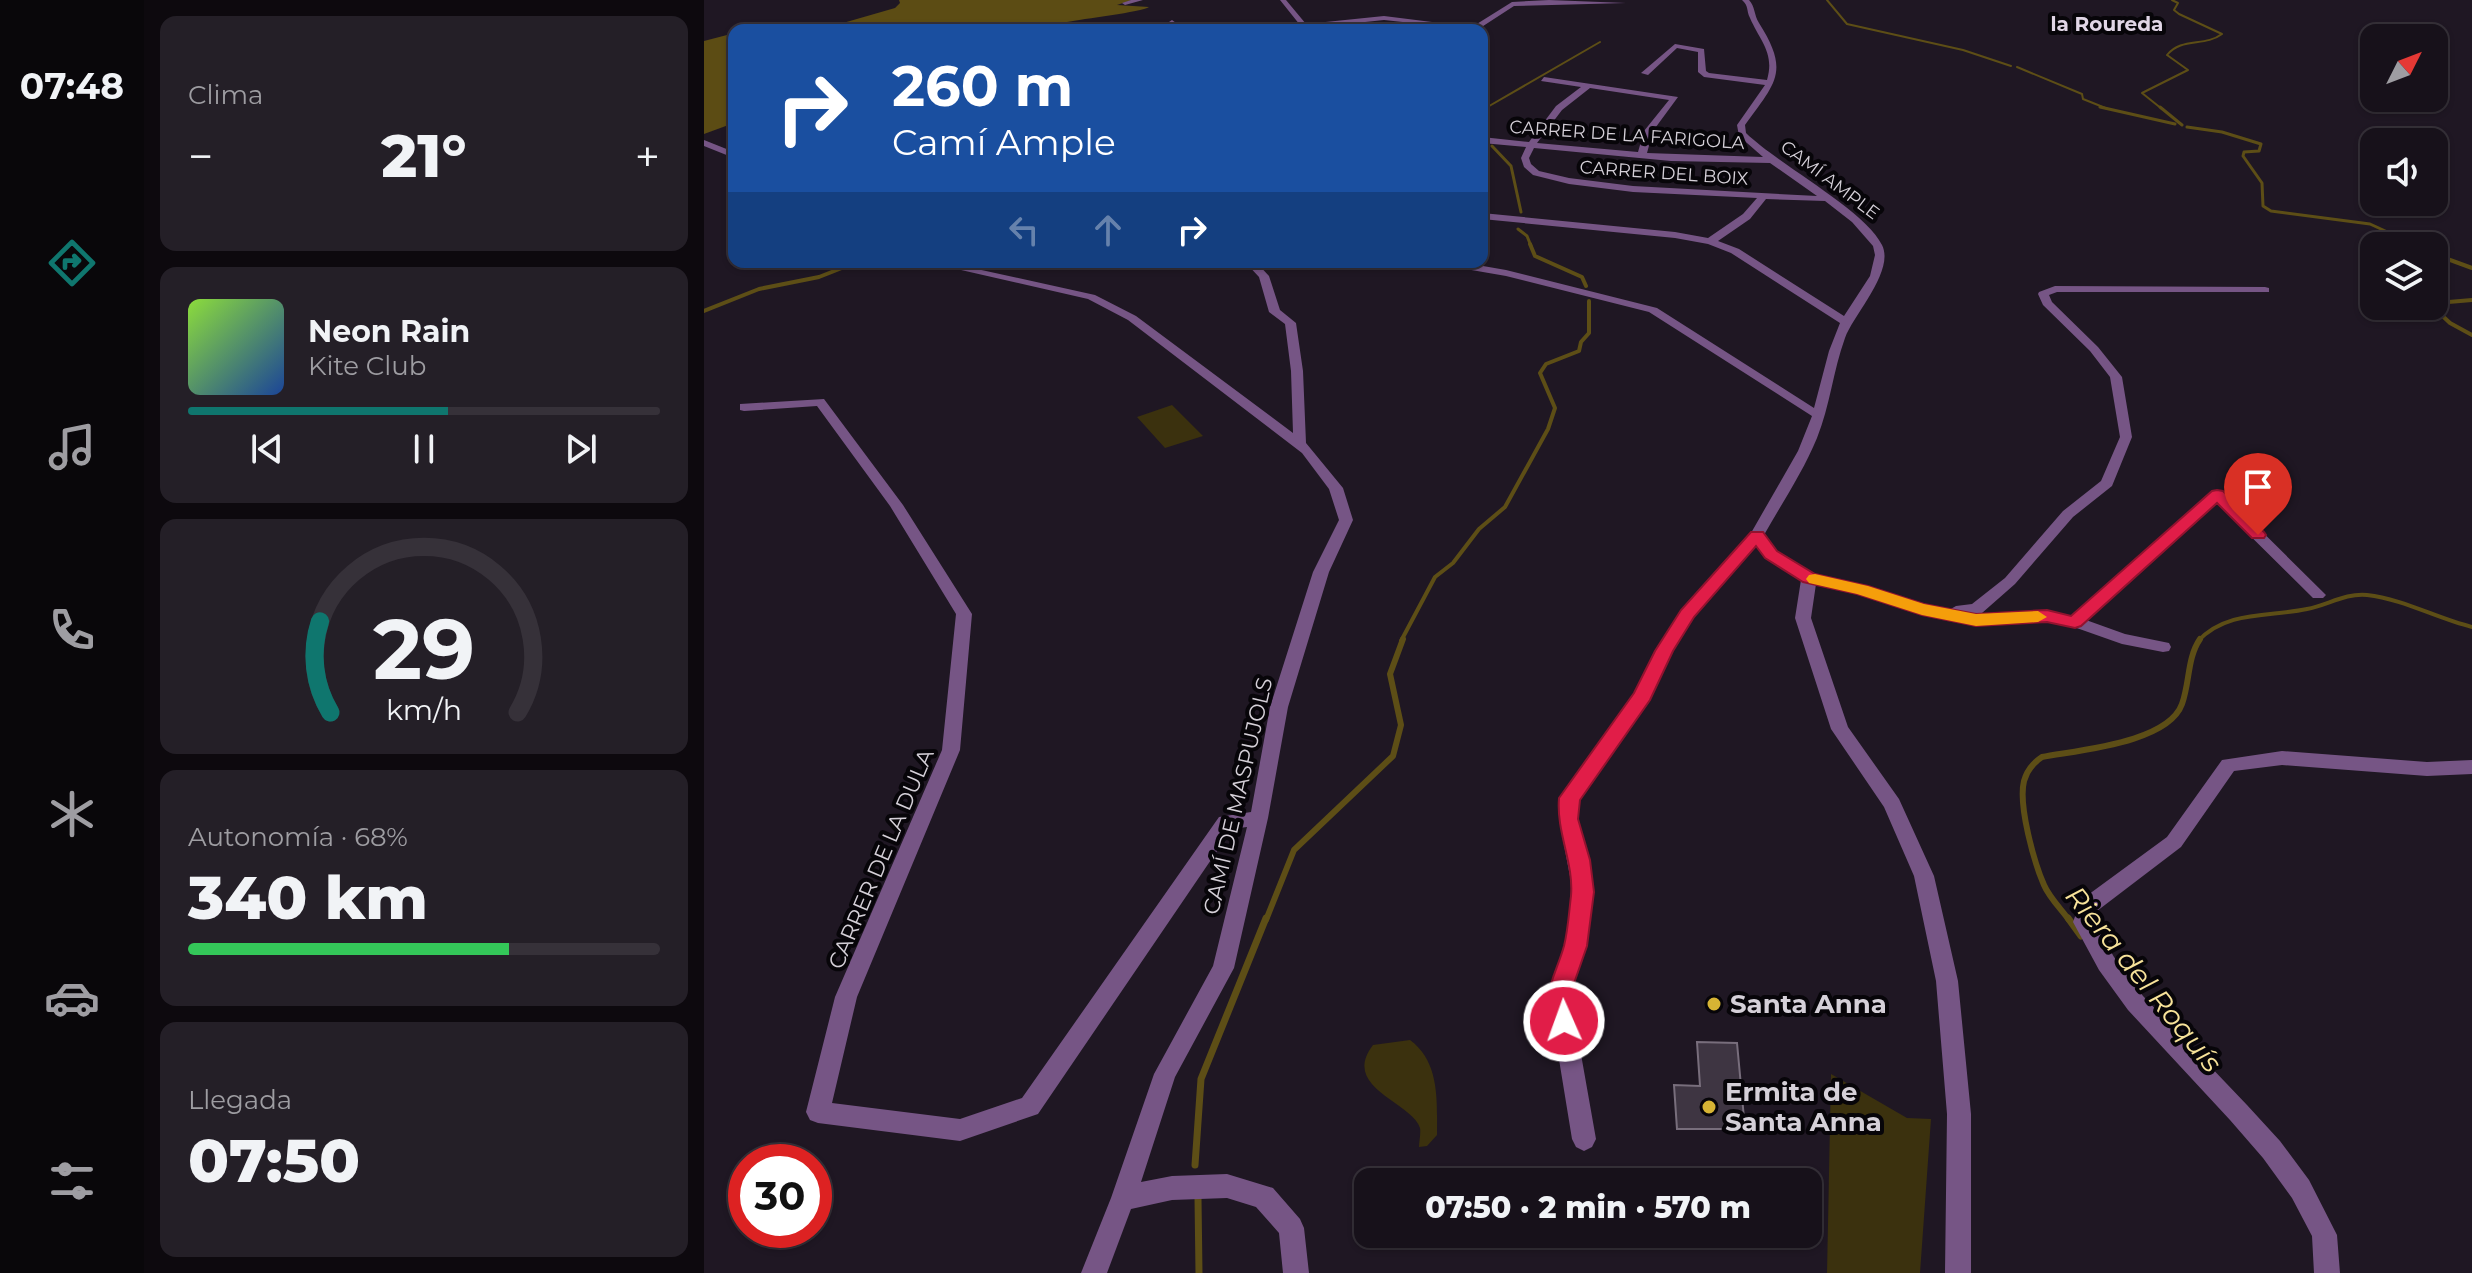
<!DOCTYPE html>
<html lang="es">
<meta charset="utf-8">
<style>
body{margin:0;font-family:Montserrat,sans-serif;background:#241f27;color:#f1f3f6;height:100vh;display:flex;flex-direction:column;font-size:30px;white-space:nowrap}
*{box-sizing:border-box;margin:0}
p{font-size:26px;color:#9e9da2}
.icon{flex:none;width:44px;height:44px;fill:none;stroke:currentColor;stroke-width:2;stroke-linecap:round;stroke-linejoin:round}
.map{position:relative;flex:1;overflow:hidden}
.side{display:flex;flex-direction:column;gap:16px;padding:16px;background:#0d090e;width:560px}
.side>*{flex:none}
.hud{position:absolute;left:24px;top:24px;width:760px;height:244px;border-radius:16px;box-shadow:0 2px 6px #0004,0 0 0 2px #363139;background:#1a4fa0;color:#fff;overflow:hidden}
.needle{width:52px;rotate:48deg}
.buttons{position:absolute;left:1656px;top:24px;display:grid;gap:16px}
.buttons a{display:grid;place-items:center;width:88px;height:88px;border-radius:16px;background:#17111a;box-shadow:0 2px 6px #0004,0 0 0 2px #363139;font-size:40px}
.speed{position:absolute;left:24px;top:1144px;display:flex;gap:16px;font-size:40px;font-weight:700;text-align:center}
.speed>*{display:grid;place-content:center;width:104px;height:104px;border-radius:50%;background:#17111a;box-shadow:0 2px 6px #0004,0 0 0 2px #363139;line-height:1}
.speed .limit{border:12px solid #d22;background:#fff;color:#111}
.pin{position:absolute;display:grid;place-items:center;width:68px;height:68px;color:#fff;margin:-82px -34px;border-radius:50% 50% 50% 0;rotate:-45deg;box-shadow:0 0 8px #0007}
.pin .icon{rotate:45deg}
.me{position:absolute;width:88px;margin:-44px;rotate:358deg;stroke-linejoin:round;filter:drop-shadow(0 0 6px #0008)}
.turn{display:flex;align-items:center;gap:28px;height:168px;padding:0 32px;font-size:36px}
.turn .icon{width:104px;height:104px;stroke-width:2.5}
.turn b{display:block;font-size:56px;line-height:68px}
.lanes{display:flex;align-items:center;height:76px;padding:0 32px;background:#0003;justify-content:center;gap:40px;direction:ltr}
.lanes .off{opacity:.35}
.big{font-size:60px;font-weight:800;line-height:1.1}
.side .card{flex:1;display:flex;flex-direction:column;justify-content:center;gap:12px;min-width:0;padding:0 28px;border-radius:16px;background:#241f27}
.side .dial{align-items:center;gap:0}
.dial svg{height:208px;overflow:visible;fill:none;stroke:#363139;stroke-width:7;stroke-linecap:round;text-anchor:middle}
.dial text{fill:#f1f3f6;stroke:none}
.song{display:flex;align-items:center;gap:24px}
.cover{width:96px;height:96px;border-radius:12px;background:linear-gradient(135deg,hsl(90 70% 55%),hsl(220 70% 35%))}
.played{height:8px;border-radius:4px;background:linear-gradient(90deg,#0f766e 55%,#363139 55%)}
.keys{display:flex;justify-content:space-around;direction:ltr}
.heat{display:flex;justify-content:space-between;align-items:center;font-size:44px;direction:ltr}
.charge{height:12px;border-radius:6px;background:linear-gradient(90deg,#34c759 68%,#363139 0)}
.trip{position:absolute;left:650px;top:1168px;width:468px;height:80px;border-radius:16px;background:#17111a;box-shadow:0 2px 6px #0004,0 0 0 2px #363139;font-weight:800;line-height:80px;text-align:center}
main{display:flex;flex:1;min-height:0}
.tabs{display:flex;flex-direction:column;width:144px;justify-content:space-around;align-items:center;background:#09070a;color:#9e9da2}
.tabs .icon{width:56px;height:56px}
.tabs .active{color:#0f766e}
.tabs b{font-size:36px;color:#f1f3f6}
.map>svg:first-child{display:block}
.green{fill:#3b310e}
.forest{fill:#5c4c14}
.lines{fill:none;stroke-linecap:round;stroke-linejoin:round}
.stream-far4{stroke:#5d4e16;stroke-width:2}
.stream-far3{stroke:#5d4e16;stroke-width:3}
.stream-far2{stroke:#5d4e16;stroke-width:4}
.stream-far1{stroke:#5d4e16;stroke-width:6}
.stream{stroke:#5d4e16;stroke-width:7}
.building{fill:#3e3542;stroke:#786e7c;stroke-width:2}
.street{fill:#765585;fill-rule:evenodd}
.route{fill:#e11d48;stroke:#92132f;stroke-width:2}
.slow{fill:#f59e0b}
.poi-dot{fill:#d7b434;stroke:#070509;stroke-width:3}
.labels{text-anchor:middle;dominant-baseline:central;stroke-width:8;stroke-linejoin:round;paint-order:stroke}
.far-street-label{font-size:18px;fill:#d5d0d8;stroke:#070509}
.far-neighbourhood-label{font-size:20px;font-weight:bold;fill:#e1d6e6;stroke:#070509}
.street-label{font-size:22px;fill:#d5d0d8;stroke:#070509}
.near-poi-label{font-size:26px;font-weight:bold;fill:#d5d0d8;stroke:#070509;text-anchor:start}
.near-water-label{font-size:28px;font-style:italic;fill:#f8e39a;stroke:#070509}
</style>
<main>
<nav class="tabs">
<b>07:48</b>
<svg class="icon active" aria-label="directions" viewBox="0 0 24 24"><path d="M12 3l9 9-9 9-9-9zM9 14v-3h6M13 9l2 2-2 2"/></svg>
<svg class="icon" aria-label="music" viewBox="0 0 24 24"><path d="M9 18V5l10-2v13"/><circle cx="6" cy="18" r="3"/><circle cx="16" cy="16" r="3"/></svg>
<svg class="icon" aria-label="phone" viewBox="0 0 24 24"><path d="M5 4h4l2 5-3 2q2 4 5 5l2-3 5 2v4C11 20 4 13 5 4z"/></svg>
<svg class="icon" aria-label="climate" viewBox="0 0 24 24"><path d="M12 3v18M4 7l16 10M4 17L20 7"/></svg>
<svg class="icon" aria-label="car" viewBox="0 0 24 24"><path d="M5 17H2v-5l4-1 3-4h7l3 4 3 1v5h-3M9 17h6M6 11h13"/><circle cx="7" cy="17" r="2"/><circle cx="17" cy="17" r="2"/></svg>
<svg class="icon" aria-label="filters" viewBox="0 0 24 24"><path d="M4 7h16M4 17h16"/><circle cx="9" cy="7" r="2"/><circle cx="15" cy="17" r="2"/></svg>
</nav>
<section class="side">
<div class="card"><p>Clima</p>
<div class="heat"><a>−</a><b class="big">21°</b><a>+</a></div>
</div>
<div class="card">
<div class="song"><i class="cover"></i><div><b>Neon Rain</b><p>Kite Club</p></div></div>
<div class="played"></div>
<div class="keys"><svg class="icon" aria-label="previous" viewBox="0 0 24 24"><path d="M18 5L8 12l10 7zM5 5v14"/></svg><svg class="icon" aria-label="pause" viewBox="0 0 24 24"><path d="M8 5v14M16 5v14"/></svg><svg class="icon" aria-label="next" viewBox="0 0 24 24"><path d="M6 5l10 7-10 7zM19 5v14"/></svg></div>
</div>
<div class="card dial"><svg viewBox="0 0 100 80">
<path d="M14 69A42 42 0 1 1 86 69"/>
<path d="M14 69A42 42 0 0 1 10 34" stroke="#0f766e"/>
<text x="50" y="56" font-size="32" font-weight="700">29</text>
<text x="50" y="72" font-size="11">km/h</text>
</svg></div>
<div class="card"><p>Autonomía · 68%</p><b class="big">340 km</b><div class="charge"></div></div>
<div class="card"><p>Llegada</p><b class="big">07:50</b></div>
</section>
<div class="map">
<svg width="1768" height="1273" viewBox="0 0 1768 1273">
<rect width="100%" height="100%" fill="#1f1723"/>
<!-- green -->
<path class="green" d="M468,405L499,436L461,448L433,417Z
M706,1040C736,1062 733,1101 733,1135L723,1146L715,1147C715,1142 717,1133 716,1128C708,1102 636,1088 669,1045Z
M1127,1074L1203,1118L1227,1119L1216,1273H1123Z"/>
<!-- forest -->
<path class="forest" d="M195,0H428L413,5L445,7C438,12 378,19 363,22L382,30H139L132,25L191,8L196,3Z
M23,35H30V123L0,134V41Z"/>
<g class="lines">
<!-- stream-far4 -->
<path class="stream-far4" d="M1123,0L1143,24L1259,50L1307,66
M1313,67L1378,94L1379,99L1404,109
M780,109L896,42
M1458,109L1438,93L1484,70L1463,55C1477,37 1501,47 1518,34L1475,14L1470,10L1474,3L1468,0"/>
<!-- stream-far3 -->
<path class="stream-far3" d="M1396,107L1471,124
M1456,107L1478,125
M778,117L781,107
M778,122L782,134
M1483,127L1518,132L1557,144L1555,151L1540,152L1539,156L1558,183L1559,206L1567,211L1666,224L1714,246
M788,146L807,166L817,212
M814,229L823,236L827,246"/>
<!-- stream-far2 -->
<path class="stream-far2" d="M826,244L831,256L878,277L882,286
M1711,244L1714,246
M1730,254L1768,268
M1768,300L1733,303L1730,308L1746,323L1768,335
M0,311L55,289L115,277L153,262
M697,641L731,577L749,563L775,529L801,507L844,429L851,408L836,373L842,364L875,351L877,342L885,333V301
M1494,641C1523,610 1566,617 1603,609C1624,605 1641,593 1663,595C1699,599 1732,618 1768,627"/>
<!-- stream-far1 -->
<path class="stream-far1" d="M562,920L590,850L689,756L697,725L686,674L699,639
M1365,920C1357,909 1345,897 1340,885C1330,862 1314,805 1320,781C1323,770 1329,763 1338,757C1374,750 1464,743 1478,704C1486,682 1483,658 1496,639"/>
<!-- stream -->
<path class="stream" d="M1364,918L1377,936
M491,1165L497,1079L562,918
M494,1198L495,1273"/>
</g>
<!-- building -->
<path class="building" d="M993,1042L1033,1043L1041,1129H973L970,1085L996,1086Z"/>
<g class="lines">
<!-- street -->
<path class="street" d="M427,0H439L421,5L418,3Z
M576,0H582L602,24L680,16L768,27L808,2L845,0L922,3L810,6L773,30L680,20L605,28L606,30L483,28L467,26L465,22L468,20L472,23L483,24L596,25Z
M1038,0H1045C1051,6 1050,15 1055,23C1086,72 1072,82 1041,125L1042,133C1075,165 1161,210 1178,245C1191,271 1150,314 1141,338C1129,371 1126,406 1113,438C1099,472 1078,503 1060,535L1072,551L1110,574L1245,610L1252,606L1268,604L1301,578L1359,511L1397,481L1416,437L1406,377L1386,351L1339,305L1334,294L1335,292L1351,286L1561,287L1565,288V292H1353L1345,295L1348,302L1394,347L1418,377L1428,437L1408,486L1369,517L1311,584L1278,613L1269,614L1343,611L1368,616L1508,492H1518L1622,595L1619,598H1609L1513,503L1382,620L1421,634L1465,643L1467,647L1465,651L1459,652L1418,644L1367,626L1343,621L1272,625L1218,615L1154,594L1112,584L1107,618L1144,727L1195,799L1230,876L1254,981L1267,1114V1273H1241L1243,1114L1232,981L1210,876L1180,807L1127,729L1091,618L1097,580L1062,557L1053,544L990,617L968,651L945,700L875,799L873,819L889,892L882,946L866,992L892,1139L888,1147L880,1151L872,1147L868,1139L844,992L862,946L869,892L855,819L857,798L932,694L952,651L978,610L1047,533L1094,451L1108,416L945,312L802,276L750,267L702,265L697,262H756L802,270L953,308L1110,408L1125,351L1136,323L1027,253L1004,244L971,238L778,219V213L971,232L1004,238L1039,214L1053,198L929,192L865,184L829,175L820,167L817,158L822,147L778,143V137L825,142L852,106L877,87L837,81L840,77L974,97L949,131L943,153L1059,157L1035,136L1033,125L1061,85L1000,77L994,72V52L973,48L944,75L937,73L971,44L1000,49L1002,71L1005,73L1063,80C1071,53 1056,41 1046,18C1042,10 1045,6 1038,0ZM886,88L965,100L940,131L934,152L833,143L858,110ZM830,148L967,161L1066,163L1113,196L929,186L865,178L835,171L827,164L825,158ZM1062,199L1121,201L1148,222L1169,246L1171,255L1166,276L1140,316L1035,249L1014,241L1046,219Z
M0,140L30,152V158L0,146Z
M222,262H241L391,295L432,316L589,433L587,371L581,324L565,312L555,277L541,262H552L565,276L576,310L592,323L599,371L602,443L639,488L649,520L625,572L584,707L564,818L530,968L471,1077L437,1182L468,1176L523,1174L569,1188L596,1219L600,1228L605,1273H579L575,1233L552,1207L523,1198L468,1200L427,1209L403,1273H377L407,1198L450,1074L509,966L543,827L528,829L334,1114L256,1141L114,1123L106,1120L102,1112L131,997L238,750L252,614L186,506L113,406L40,411L36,410V404L120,399L199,505L268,614L256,750L153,997L128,1103L256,1119L318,1098L515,817L547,812L566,707L609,572L635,520L625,489L598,453L424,320L384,299Z
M1578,751L1723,762L1768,760V774L1723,776L1578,765L1530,771L1477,847L1393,911L1389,921L1410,957L1439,996L1543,1105L1576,1141L1605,1180L1633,1235L1636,1273H1610L1608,1236L1588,1198L1559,1158L1526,1120L1424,1010L1395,970L1369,922L1377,900L1463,837L1518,760Z"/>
</g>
<!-- route -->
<path class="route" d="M1513,490L1519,491L1560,532L1562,535L1560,538H1548L1513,503L1377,626L1371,628L1343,622L1272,626L1218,615L1153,594L1099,582L1061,558L1052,546L990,617L969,651L946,700L876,800L874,819L886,860L890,892L883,946L867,992L873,1021L869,1029L860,1033L851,1029C835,995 851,978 860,946C864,930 865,912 867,896C870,863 852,832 855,798L930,693L951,651L977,610L1047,532H1059L1073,551L1111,574L1164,586L1220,604L1272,614L1343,610L1367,616L1508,491Z"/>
<!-- slow -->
<path class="slow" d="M1111,574L1164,586L1220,604L1272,614L1334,611L1343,617L1334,622L1272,626L1218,615L1153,594L1105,583L1102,579L1105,575Z"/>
<!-- markers -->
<g class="poi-dot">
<circle cx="1010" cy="1004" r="8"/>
<circle cx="1005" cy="1107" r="8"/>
</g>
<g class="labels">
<!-- far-street labels -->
<g class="far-street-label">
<text transform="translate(923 135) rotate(4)">CARRER DE LA FARIGOLA</text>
<text transform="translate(960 173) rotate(4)">CARRER DEL BOIX</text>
<text transform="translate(1126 180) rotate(37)">CAMÍ AMPLE</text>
</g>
<!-- far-neighbourhood labels -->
<g class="far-neighbourhood-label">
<text x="1403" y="24">la Roureda</text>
</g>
<!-- street labels -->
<g class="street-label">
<text transform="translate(534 796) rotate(-77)">CAMÍ DE MASPUJOLS</text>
<text transform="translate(177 859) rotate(-67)">CARRER DE LA DULA</text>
</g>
<!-- near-poi labels -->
<g class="near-poi-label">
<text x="1026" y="1004">Santa Anna</text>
<text x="1021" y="1092">Ermita de<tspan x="1021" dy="30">Santa Anna</tspan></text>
</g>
<!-- near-water labels -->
<g class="near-water-label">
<text transform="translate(1440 979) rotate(51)">Riera del Roquís</text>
</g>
</g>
</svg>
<div class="buttons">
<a><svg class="needle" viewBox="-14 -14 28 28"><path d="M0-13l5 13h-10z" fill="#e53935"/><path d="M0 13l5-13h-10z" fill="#9e9da2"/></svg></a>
<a><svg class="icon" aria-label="sound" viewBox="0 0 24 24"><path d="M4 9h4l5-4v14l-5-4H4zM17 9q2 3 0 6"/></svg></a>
<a><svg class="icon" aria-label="layers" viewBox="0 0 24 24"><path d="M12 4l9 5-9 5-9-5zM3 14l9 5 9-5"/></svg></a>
</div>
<div class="speed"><div class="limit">30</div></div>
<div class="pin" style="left:1554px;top:535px;background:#d93025"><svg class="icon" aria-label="arrive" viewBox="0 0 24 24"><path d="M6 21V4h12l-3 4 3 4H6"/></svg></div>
<svg class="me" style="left:860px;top:1021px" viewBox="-20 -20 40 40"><circle r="17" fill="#e11d48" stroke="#fff" stroke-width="3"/><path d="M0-11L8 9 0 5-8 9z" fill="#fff"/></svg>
<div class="trip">07:50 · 2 min · 570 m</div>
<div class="hud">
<div class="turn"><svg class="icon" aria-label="right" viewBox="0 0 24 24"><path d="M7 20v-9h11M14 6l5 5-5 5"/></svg><div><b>260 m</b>Camí Ample</div></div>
<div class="lanes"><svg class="icon off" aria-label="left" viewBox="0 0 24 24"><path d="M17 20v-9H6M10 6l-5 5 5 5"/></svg><svg class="icon off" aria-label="ahead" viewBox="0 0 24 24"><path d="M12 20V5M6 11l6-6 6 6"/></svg><svg class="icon" aria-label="right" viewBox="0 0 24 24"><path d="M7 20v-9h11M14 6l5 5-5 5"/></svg></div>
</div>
</div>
</main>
